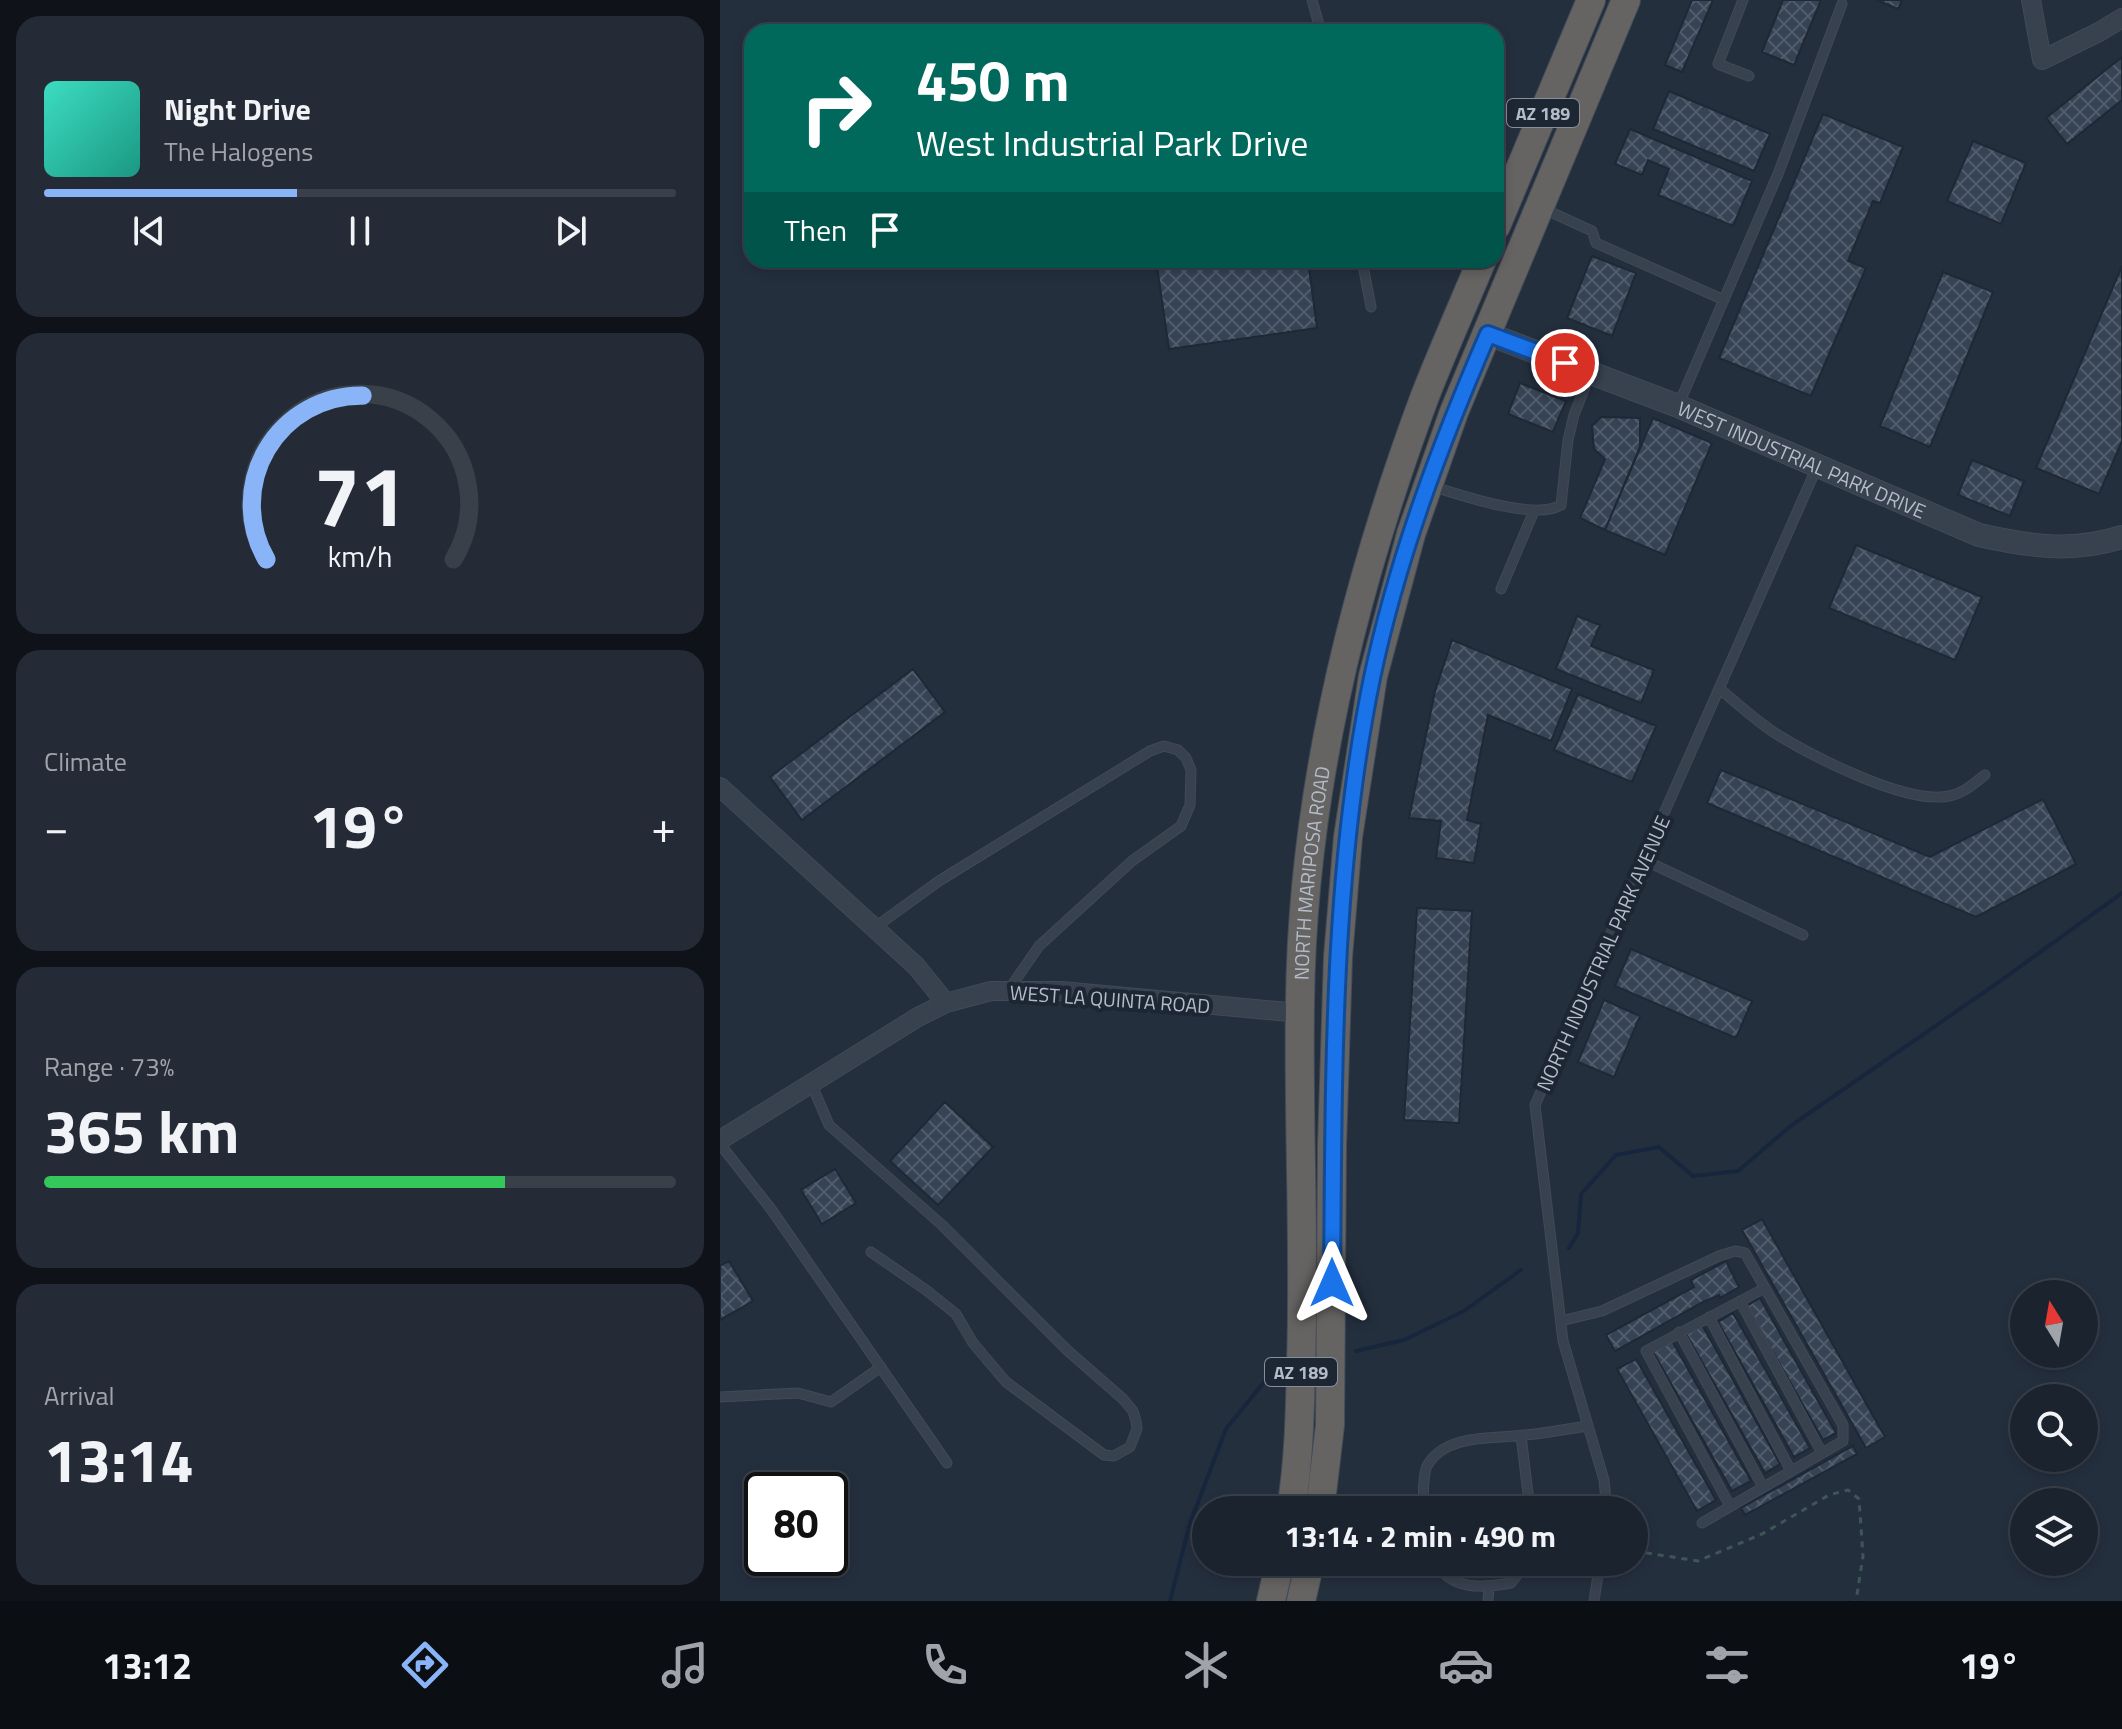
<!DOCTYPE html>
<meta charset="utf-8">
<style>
body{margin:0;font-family:"Titillium Web",sans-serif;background:#242b36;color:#f1f3f6;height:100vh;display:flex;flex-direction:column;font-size:30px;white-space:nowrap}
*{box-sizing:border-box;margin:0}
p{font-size:26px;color:#a0a4aa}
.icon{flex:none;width:44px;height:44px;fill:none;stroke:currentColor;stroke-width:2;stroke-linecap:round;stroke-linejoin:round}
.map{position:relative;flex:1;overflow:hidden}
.drawer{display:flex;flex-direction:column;gap:16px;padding:16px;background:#0f1319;width:720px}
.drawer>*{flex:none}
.top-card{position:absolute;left:24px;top:24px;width:760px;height:244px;border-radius:24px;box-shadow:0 4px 12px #0003,0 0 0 2px #39404a;background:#00695c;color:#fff;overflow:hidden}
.needle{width:52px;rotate:349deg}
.tools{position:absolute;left:1290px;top:1280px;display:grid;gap:16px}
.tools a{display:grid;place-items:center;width:88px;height:88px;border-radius:50%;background:#1b232e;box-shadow:0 4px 12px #0003,0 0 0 2px #39404a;font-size:40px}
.speed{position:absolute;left:24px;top:1472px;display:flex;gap:16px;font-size:40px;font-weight:700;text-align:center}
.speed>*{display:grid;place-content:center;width:104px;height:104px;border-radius:50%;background:#1b232e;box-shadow:0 4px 12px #0003,0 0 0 2px #39404a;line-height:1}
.speed .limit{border:4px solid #111;border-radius:12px;background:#fff;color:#111}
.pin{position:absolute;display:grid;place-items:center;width:68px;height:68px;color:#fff;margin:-34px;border:4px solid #fff;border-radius:50%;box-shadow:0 2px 8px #0007}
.me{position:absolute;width:88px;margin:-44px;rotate:0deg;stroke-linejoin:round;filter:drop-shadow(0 0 6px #0008)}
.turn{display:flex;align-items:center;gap:28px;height:168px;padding:0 40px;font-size:36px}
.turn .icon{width:104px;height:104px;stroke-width:2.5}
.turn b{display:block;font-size:56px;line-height:68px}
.then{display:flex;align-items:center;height:76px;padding:0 40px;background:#0003;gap:16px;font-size:30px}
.big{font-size:60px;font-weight:700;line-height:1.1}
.drawer .widget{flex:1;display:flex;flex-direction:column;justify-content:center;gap:12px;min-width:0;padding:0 28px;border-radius:24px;background:#242b36}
.drawer .dial{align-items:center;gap:0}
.dial svg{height:208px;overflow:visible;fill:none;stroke:#39404a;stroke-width:7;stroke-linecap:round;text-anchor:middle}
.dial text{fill:#f1f3f6;stroke:none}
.song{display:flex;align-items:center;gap:24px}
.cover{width:96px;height:96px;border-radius:12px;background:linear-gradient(135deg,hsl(170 70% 55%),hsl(170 70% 35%))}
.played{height:8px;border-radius:4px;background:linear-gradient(90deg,#8ab4f8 40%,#39404a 40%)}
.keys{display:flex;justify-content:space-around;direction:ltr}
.heat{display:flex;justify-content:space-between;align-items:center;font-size:44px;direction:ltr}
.charge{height:12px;border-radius:6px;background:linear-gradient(90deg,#34c759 73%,#39404a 0)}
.trip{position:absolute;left:472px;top:1496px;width:456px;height:80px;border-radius:40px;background:#1b232e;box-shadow:0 4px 12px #0003,0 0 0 2px #39404a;font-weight:700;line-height:80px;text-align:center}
.tab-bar{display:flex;height:128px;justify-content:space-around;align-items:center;background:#0b0e12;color:#a0a4aa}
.tab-bar .icon{width:56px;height:56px}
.tab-bar .active{color:#8ab4f8}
.tab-bar b{font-size:36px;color:#f1f3f6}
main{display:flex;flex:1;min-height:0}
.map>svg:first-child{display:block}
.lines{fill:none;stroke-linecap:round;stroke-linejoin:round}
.stream{stroke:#17263c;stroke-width:4}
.building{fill:url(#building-cross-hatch);stroke:#1f2835;stroke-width:2}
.service-casing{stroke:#414a57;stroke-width:11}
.minor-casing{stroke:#414a57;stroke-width:20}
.tertiary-casing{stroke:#414a57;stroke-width:24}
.trunk-casing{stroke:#434c59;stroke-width:30}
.path{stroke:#3f5557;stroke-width:3;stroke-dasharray:6 6;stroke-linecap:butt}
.service{stroke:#38414e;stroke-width:9}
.minor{stroke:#38414e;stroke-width:18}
.tertiary{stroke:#38414e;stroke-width:22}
.trunk{stroke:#656462;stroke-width:28}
.route-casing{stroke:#114b97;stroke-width:20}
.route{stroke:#1a73e8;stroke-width:14}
.labels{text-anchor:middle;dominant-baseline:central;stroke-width:8;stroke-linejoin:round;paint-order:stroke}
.shield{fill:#1d2633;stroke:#878f9c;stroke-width:2}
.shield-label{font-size:18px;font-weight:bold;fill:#b4bcc9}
.street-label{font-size:20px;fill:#b4bcc9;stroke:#1d2633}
</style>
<main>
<section class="drawer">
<div class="widget">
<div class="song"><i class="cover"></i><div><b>Night Drive</b><p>The Halogens</p></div></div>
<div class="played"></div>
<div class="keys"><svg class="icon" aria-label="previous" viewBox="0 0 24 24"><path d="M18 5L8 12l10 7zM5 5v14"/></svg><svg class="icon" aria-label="pause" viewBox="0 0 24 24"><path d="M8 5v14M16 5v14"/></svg><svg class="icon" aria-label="next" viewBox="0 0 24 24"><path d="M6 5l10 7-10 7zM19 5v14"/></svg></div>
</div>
<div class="widget dial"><svg viewBox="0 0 100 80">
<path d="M14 69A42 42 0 1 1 86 69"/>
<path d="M14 69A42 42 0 0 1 51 6" stroke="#8ab4f8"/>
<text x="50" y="56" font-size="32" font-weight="700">71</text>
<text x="50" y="72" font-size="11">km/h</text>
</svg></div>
<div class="widget"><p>Climate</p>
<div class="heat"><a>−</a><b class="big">19°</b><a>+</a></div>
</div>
<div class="widget"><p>Range · 73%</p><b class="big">365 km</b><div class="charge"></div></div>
<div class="widget"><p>Arrival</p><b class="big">13:14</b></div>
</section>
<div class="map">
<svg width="1402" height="1601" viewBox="0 0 1402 1601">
<defs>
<pattern id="building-cross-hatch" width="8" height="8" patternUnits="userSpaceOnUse" patternTransform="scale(2)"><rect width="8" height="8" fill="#364354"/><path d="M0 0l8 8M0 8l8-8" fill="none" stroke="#515c6b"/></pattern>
</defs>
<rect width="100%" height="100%" fill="#242f3e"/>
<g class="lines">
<!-- stream -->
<path class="stream" d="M849,1248L858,1233L861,1194L896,1155L939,1147L973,1176L1018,1171L1072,1125L1276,984L1402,893
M636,1351L684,1340L744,1311L801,1270
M450,1601L470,1523L506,1429L557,1366"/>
</g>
<!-- building -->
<path class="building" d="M972,0H993L962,72L945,65Z
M1063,0H1101L1074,65L1042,52Z
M1157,0H1182L1178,9Z
M1402,57V100L1347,144L1326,118Z
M949,91L1050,134L1034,171L933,129Z
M1103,114L1183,147L1160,203L1153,201L1128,261L1146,268L1091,396L999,358Z
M910,129L1032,181L1013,226L938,195L949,169L928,160L922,175L895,164Z
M1253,141L1306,163L1281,224L1227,201Z
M872,256L916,273L892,336L847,318Z
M436,260H588L597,328L449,349Z
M1402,266V441L1379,494L1316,468Z
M1223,272L1273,292L1210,447L1160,426Z
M800,383L846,401L833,432L788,414Z
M881,417L920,418V447L885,530L860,518L885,459L874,449L872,426Z
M933,418L992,443L945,555L885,530Z
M1252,460L1304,481L1290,516L1238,495Z
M1136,545L1262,597L1235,660L1109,608Z
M857,616L880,625L871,646L934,670L921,703L836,669Z
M732,640L852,689L831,741L768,715L747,820L761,824L754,863L716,858L721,821L689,818L715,691Z
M193,669L225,712L82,820L50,777Z
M858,694L936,726L912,782L834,750Z
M1001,770L1210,857L1323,799L1356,864L1256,917L987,803Z
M697,908L752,911L739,1123L684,1120Z
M911,949L1032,1001L1016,1038L895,986Z
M884,1000L920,1016L894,1077L858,1062Z
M225,1102L273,1147L218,1205L170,1161Z
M115,1169L136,1203L102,1224L81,1190Z
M1042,1219L1165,1437L1146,1448L1022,1230Z
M9,1261L33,1301L0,1320V1266Z
M1006,1261L1019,1287L1000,1298L999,1295L983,1302L895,1351L886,1335L974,1287L971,1280Z
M1040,1298L1116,1433L1103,1440L1027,1306Z
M1013,1313L1090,1448L1074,1457L998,1322Z
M981,1323L1060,1464L1045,1473L965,1332Z
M951,1339L1031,1481L1012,1491L932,1350Z
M916,1359L996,1500L977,1511L897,1369Z
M1133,1446L1137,1454L1025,1515L1021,1508Z"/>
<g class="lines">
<defs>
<path id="service" d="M592,0L601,32
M1023,0L998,64L1029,76
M822,208L872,231L876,243L1004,300
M642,260L651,307
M958,406L1058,174L1122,4
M711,486C740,495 815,521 841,505L848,440L854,415L870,374
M781,589L814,511
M1000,689C1018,704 1037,722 1058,735C1094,757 1187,805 1229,796C1243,794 1254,783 1265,775
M924,860L1083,935
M154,928L219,881L430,751L444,746L458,750L466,758L471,770L470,805L461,826L412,861L319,946L288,991
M91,1083L109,1125L222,1225L347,1350L403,1399L413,1411L416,1421L417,1429L410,1447L394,1456L384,1455L286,1382L253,1343L236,1314L206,1290L151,1252
M0,1144L51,1209L227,1463
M1020,1301L1102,1453
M989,1317L1071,1471
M841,1321L882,1311L999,1256L1015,1251L1025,1253L1123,1425V1441L982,1523
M959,1332L1043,1487
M0,1397L78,1393L111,1402L161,1367
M801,1436L810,1510
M1010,1506L926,1351L1045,1288
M703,1510C704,1497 702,1477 707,1466C725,1433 775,1439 805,1435C826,1433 847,1429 868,1426
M887,1510L884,1480L843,1341L815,1105L1097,467
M715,1562C732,1591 762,1588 791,1583L807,1562
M768,1601L769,1587
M874,1601L880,1562"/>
<path id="minor" d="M1311,0L1322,60L1379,32L1402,18
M0,787L196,966L226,1003
M0,1140L198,1017L226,1003L271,991H341L580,1013"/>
<g id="tertiary">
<path id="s1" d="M768,334L958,406L1259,535C1308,546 1353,553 1402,537"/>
</g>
<g id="trunk">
<path d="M776,226L871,0"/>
<path id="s2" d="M571,1510C579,1461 580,1412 581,1363C585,1243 578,1123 580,1003C582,797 633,589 705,396C723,350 743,305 762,260"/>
<path d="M600,1510L610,1425L612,1146L618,957L628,837L653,676L691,534L734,412L906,0"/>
<path d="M551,1601L560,1562"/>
<path d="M581,1601L590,1562"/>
</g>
</defs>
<!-- service casing -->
<use href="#service" class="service-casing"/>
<!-- minor casing -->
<use href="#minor" class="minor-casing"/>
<!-- tertiary casing -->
<use href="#tertiary" class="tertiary-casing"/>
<!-- trunk casing -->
<use href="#trunk" class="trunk-casing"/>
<!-- path -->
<path class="path" d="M914,1551L978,1561L1042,1534L1109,1495L1128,1490L1139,1499L1143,1556L1136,1601"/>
<!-- service -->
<use href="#service" class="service"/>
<!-- minor -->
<use href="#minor" class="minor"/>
<!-- tertiary -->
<use href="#tertiary" class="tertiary"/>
<!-- trunk -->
<use href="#trunk" class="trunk"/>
</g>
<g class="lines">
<defs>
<path id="route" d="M612,1283C614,1081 611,877 652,678C677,559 720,445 768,334L845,363"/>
</defs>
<!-- route casing -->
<use href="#route" class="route-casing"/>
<!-- route -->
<use href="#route" class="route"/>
</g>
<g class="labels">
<!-- shield labels -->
<g class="shield">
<rect x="787" y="99" width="72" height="28" rx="6"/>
<rect x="545" y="1358" width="72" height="28" rx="6"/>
</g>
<g class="shield-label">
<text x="823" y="113">AZ 189</text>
<text x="581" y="1372">AZ 189</text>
</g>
<!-- street labels -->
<g class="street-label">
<text stroke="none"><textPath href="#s1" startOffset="338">WEST INDUSTRIAL PARK DRIVE</textPath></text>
<text stroke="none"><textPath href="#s2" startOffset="638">NORTH MARIPOSA ROAD</textPath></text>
<text transform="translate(883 953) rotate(-66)">NORTH INDUSTRIAL PARK AVENUE</text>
<text transform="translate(390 999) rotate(4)">WEST LA QUINTA ROAD</text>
</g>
</g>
</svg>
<div class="tools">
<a><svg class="needle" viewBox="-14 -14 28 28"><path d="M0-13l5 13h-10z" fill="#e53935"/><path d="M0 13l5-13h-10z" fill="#a0a4aa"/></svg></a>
<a><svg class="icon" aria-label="search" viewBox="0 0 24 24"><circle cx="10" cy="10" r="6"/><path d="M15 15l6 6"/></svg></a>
<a><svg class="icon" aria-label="layers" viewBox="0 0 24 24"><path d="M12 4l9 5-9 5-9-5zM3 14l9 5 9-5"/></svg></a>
</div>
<div class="speed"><div class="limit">80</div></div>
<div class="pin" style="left:845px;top:363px;background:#d93025"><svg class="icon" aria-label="arrive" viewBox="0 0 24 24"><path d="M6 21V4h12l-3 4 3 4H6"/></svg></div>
<svg class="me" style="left:612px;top:1283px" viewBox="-20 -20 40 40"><path d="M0-17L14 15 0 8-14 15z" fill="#1a73e8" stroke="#fff" stroke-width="4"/></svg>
<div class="trip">13:14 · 2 min · 490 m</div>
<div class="top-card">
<div class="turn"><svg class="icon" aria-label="right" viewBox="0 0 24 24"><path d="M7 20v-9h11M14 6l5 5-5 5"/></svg><div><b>450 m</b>West Industrial Park Drive</div></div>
<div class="then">Then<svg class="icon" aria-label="arrive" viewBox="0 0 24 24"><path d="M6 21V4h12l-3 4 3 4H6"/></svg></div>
</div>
</div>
</main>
<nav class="tab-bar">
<b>13:12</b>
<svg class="icon active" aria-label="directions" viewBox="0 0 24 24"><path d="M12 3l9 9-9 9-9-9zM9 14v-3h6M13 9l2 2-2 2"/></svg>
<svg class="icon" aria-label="music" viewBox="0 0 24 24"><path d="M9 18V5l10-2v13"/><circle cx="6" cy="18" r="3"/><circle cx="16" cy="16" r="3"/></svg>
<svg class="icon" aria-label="phone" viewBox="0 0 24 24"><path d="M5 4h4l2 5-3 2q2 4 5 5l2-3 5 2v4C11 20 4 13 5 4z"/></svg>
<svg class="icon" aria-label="climate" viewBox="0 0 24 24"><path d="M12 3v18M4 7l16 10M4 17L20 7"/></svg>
<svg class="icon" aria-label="car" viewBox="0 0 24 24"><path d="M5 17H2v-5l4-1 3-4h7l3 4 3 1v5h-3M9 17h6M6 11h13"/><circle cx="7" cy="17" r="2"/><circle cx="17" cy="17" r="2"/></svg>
<svg class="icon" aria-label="filters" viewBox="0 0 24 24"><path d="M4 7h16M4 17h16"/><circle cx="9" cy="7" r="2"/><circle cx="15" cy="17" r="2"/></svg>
<b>19°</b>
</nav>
